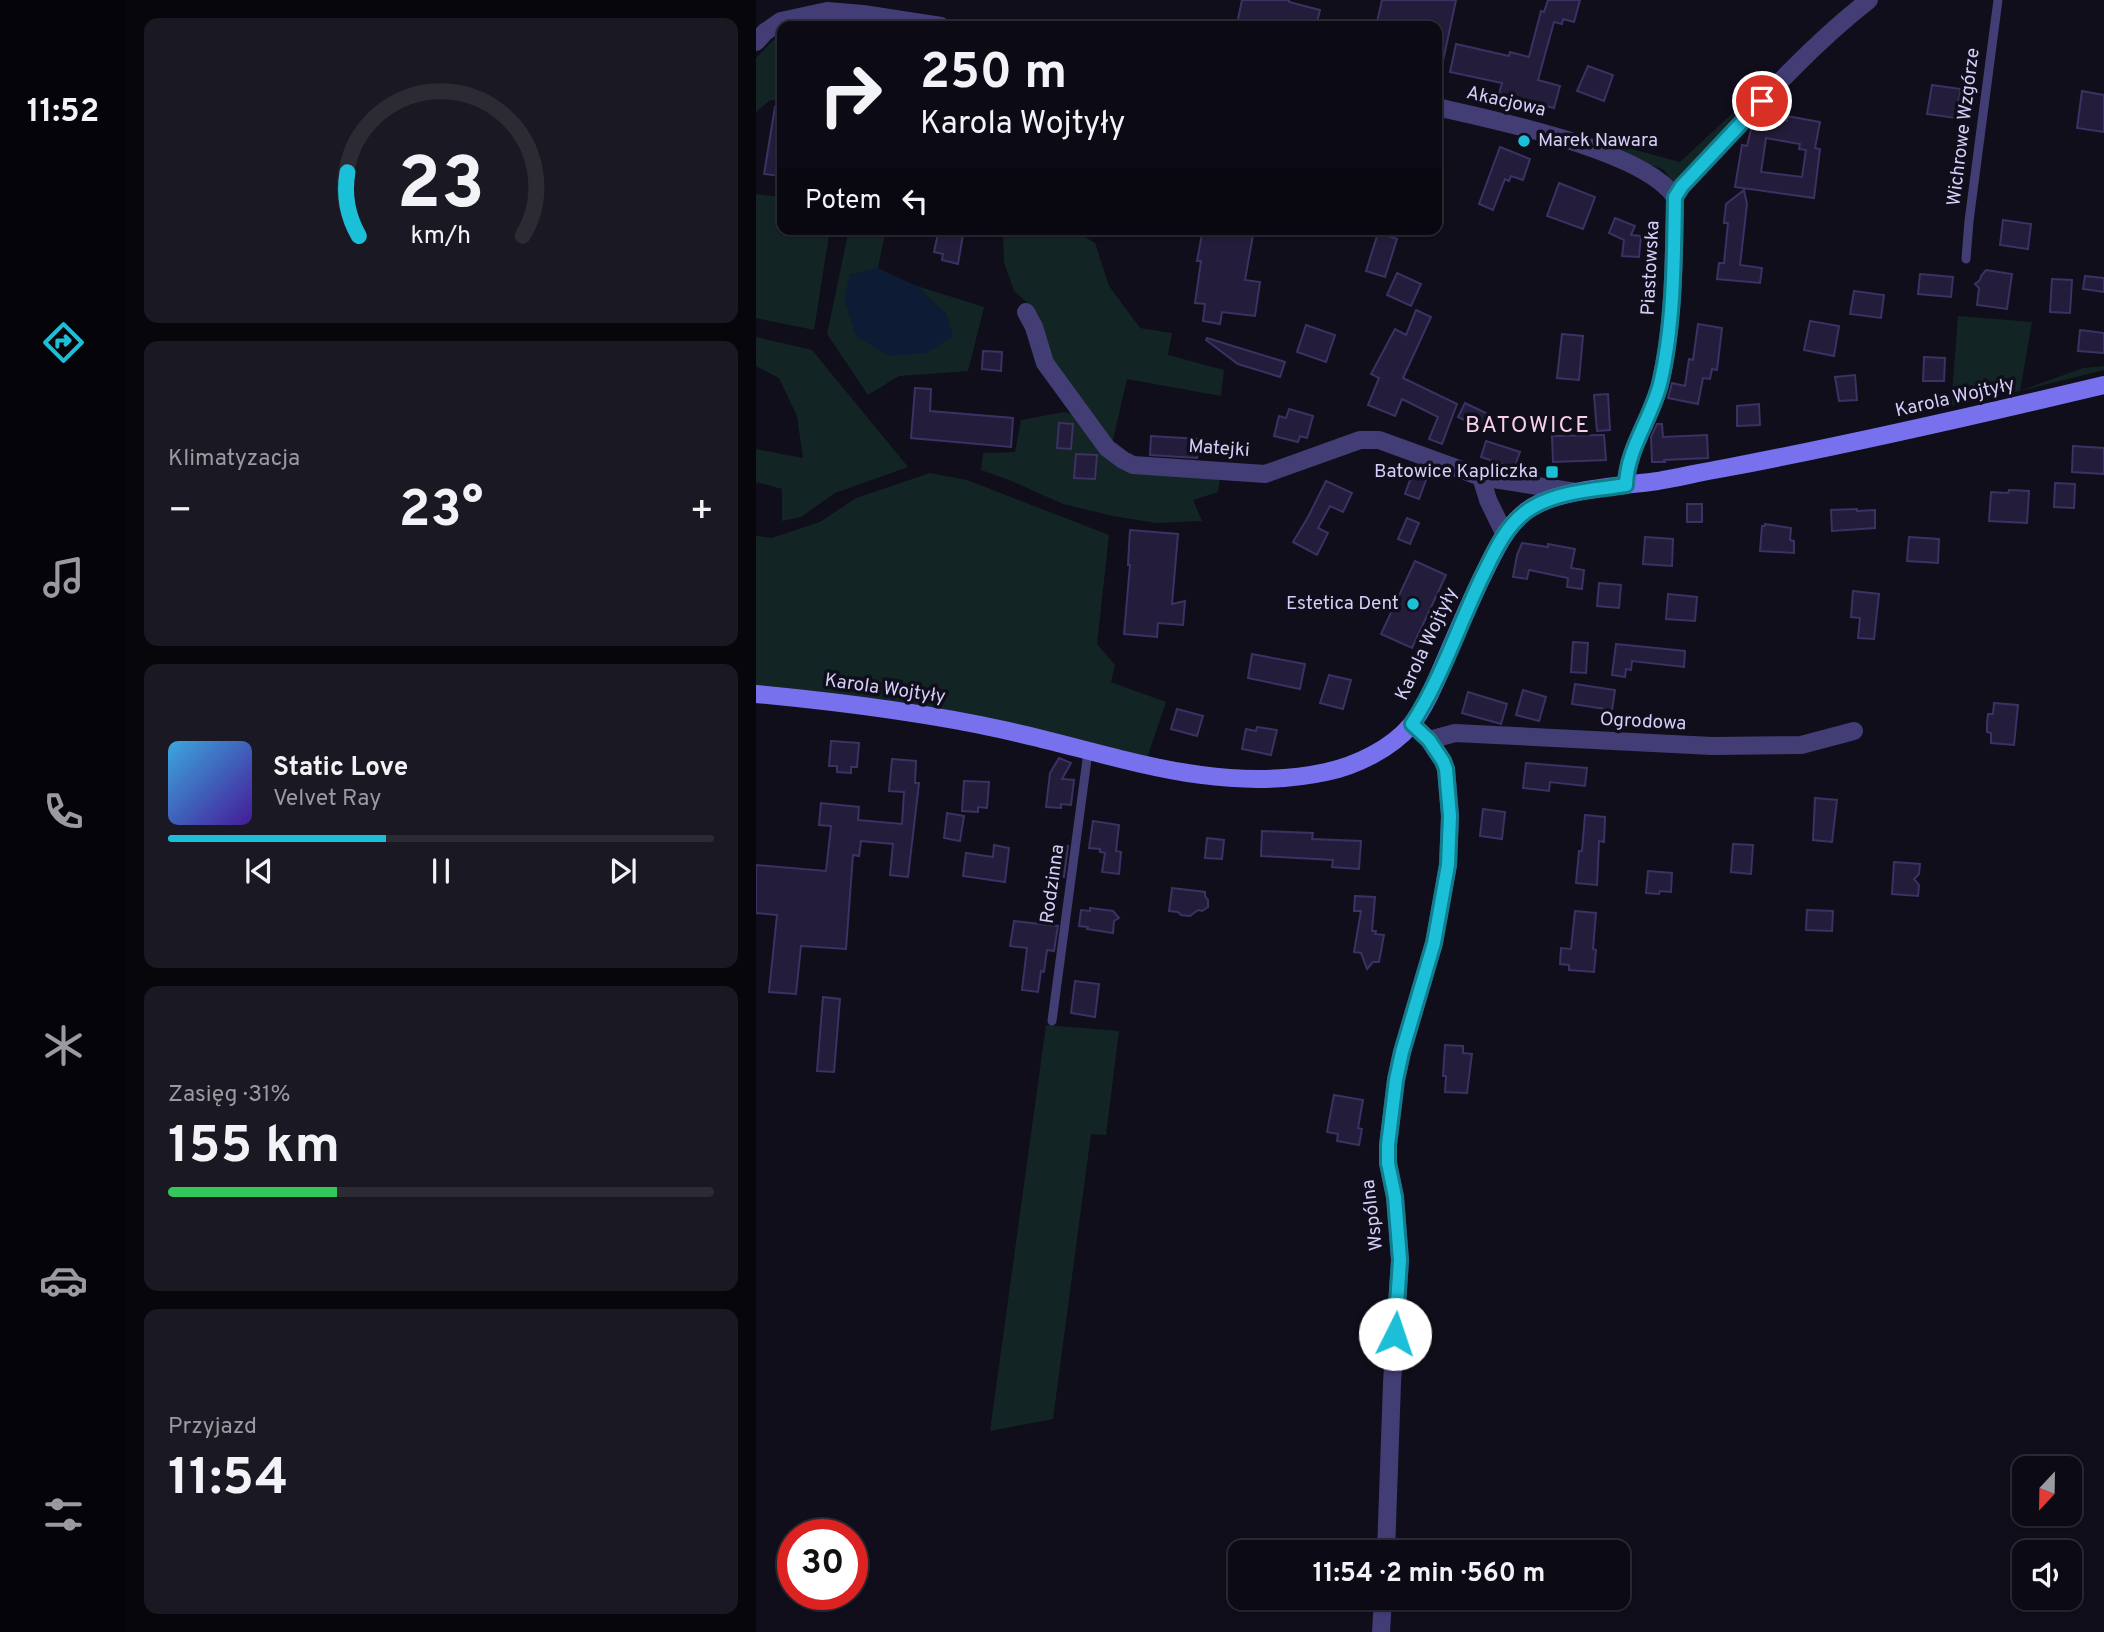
<!DOCTYPE html>
<html lang="pl">
<meta charset="utf-8">
<style>
body{margin:0;font-family:Overpass,sans-serif;background:#1a1822;color:#f1f3f6;height:100vh;display:flex;flex-direction:column;font-size:26px;white-space:nowrap}
*{box-sizing:border-box;margin:0}
p{font-size:23px;color:#9a9aa0}
.icon{flex:none;width:38px;height:38px;fill:none;stroke:currentColor;stroke-width:2;stroke-linecap:round;stroke-linejoin:round}
.map{position:relative;flex:1;overflow:hidden}
.details{display:flex;flex-direction:column;gap:18px;padding:18px;background:#07060b;width:630px}
.details>*{flex:none}
.guide{position:absolute;left:21px;top:21px;width:665px;height:214px;border-radius:14px;box-shadow:0 2px 5px #0004,0 0 0 2px #2c2b34;background:#0c0a14;color:#f1f3f6;overflow:hidden}
.needle{width:46px;rotate:202deg}
.fabs{position:absolute;left:1256px;top:1456px;display:grid;gap:14px}
.fabs a{display:grid;place-items:center;width:70px;height:70px;border-radius:14px;background:#0c0a14;box-shadow:0 2px 5px #0004,0 0 0 2px #2c2b34;font-size:35px}
.speed{position:absolute;left:21px;top:1519px;display:flex;gap:14px;font-size:35px;font-weight:700;text-align:center}
.speed>*{display:grid;place-content:center;width:91px;height:91px;border-radius:50%;background:#0c0a14;box-shadow:0 2px 5px #0004,0 0 0 2px #2c2b34;line-height:1}
.speed .limit{border:10px solid #d22;background:#fff;color:#111}
.pin{position:absolute;display:grid;place-items:center;width:60px;height:60px;color:#fff;margin:-30px;border:4px solid #fff;border-radius:50%;box-shadow:0 2px 7px #0007}
.me{position:absolute;width:77px;margin:-38px;rotate:4deg;stroke-linejoin:round;filter:drop-shadow(0 0 5px #0008)}
.turn{display:flex;align-items:center;gap:24px;height:147px;padding:0 28px;font-size:32px}
.turn .icon{width:91px;height:91px;stroke-width:2.5}
.turn b{display:block;font-size:49px;line-height:60px}
.then{display:flex;align-items:center;height:66px;padding:0 28px;background:#0003;gap:14px;font-size:26px}
.big{font-size:52px;font-weight:700;line-height:1.1}
.details .tile{flex:1;display:flex;flex-direction:column;justify-content:center;gap:10px;min-width:0;padding:0 24px;border-radius:14px;background:#1a1822}
.details .dial{align-items:center;gap:0}
.dial svg{height:182px;overflow:visible;fill:none;stroke:#2c2b34;stroke-width:7;stroke-linecap:round;text-anchor:middle}
.dial text{fill:#f1f3f6;stroke:none}
.song{display:flex;align-items:center;gap:21px}
.cover{width:84px;height:84px;border-radius:10px;background:linear-gradient(135deg,hsl(200 70% 55%),hsl(260 70% 35%))}
.played{height:7px;border-radius:4px;background:linear-gradient(90deg,#1bc0d8 40%,#2c2b34 40%)}
.keys{display:flex;justify-content:space-around;direction:ltr}
.heat{display:flex;justify-content:space-between;align-items:center;font-size:38px;direction:ltr}
.charge{height:10px;border-radius:5px;background:linear-gradient(90deg,#34c759 31%,#2c2b34 0)}
.trip{position:absolute;left:472px;top:1540px;width:402px;height:70px;border-radius:14px;background:#0c0a14;box-shadow:0 2px 5px #0004,0 0 0 2px #2c2b34;font-weight:700;line-height:70px;text-align:center}
main{display:flex;flex:1;min-height:0}
.tab-bar{display:flex;flex-direction:column;width:126px;justify-content:space-around;align-items:center;background:#050408;color:#9a9aa0}
.tab-bar .icon{width:49px;height:49px}
.tab-bar .current{color:#1bc0d8}
.tab-bar b{font-size:32px;color:#f1f3f6}
.map>svg:first-child{display:block}
.green{fill:#122524}
.water{fill:#0e1b34}
.building{fill:#231c3a;stroke:#3c3163;stroke-width:2;fill-rule:evenodd}
.lines{fill:none;stroke-linecap:round;stroke-linejoin:round}
.lane{stroke:#423e75;stroke-width:9}
.street{stroke:#423e75;stroke-width:18}
.secondary{stroke:#7771ed;stroke-width:18}
.route-casing{stroke:#127d8c;stroke-width:18}
.route{stroke:#1bc0d8;stroke-width:12}
.poi-dot{fill:#1bc0d8;stroke:#100e1b;stroke-width:2.5}
.labels{text-anchor:middle;dominant-baseline:central;stroke-width:7;stroke-linejoin:round;paint-order:stroke}
.street-label{font-size:19px;fill:#d4cef9;stroke:#100e1b}
.poi-label{font-size:19px;fill:#d4cef9;stroke:#100e1b;text-anchor:end}
.quarter-label{font-size:23px;letter-spacing:2px;fill:#f9d0e9;stroke:#100e1b}
</style>
<main>
<nav class="tab-bar">
<b>11:52</b>
<svg class="icon current" aria-label="directions" viewBox="0 0 24 24"><path d="M12 3l9 9-9 9-9-9zM9 14v-3h6M13 9l2 2-2 2"/></svg>
<svg class="icon" aria-label="music" viewBox="0 0 24 24"><path d="M9 18V5l10-2v13"/><circle cx="6" cy="18" r="3"/><circle cx="16" cy="16" r="3"/></svg>
<svg class="icon" aria-label="phone" viewBox="0 0 24 24"><path d="M5 4h4l2 5-3 2q2 4 5 5l2-3 5 2v4C11 20 4 13 5 4z"/></svg>
<svg class="icon" aria-label="climate" viewBox="0 0 24 24"><path d="M12 3v18M4 7l16 10M4 17L20 7"/></svg>
<svg class="icon" aria-label="car" viewBox="0 0 24 24"><path d="M5 17H2v-5l4-1 3-4h7l3 4 3 1v5h-3M9 17h6M6 11h13"/><circle cx="7" cy="17" r="2"/><circle cx="17" cy="17" r="2"/></svg>
<svg class="icon" aria-label="filters" viewBox="0 0 24 24"><path d="M4 7h16M4 17h16"/><circle cx="9" cy="7" r="2"/><circle cx="15" cy="17" r="2"/></svg>
</nav>
<section class="details">
<div class="tile dial"><svg viewBox="0 0 100 80">
<path d="M14 69A42 42 0 1 1 86 69"/>
<path d="M14 69A42 42 0 0 1 9 41" stroke="#1bc0d8"/>
<text x="50" y="56" font-size="32" font-weight="700">23</text>
<text x="50" y="72" font-size="11">km/h</text>
</svg></div>
<div class="tile"><p>Klimatyzacja</p>
<div class="heat"><a>−</a><b class="big">23°</b><a>+</a></div>
</div>
<div class="tile">
<div class="song"><i class="cover"></i><div><b>Static Love</b><p>Velvet Ray</p></div></div>
<div class="played"></div>
<div class="keys"><svg class="icon" aria-label="previous" viewBox="0 0 24 24"><path d="M18 5L8 12l10 7zM5 5v14"/></svg><svg class="icon" aria-label="pause" viewBox="0 0 24 24"><path d="M8 5v14M16 5v14"/></svg><svg class="icon" aria-label="next" viewBox="0 0 24 24"><path d="M6 5l10 7-10 7zM19 5v14"/></svg></div>
</div>
<div class="tile"><p>Zasięg · 31%</p><b class="big">155 km</b><div class="charge"></div></div>
<div class="tile"><p>Przyjazd</p><b class="big">11:54</b></div>
</section>
<div class="map">
<svg width="1348" height="1632" viewBox="0 0 1348 1632">
<rect width="100%" height="100%" fill="#100e1b"/>
<!-- green -->
<path class="green" d="M26,31V101L14,100L0,112V58Z
M994,97L919,185L908,170L802,129L924,162Z
M0,194L26,197V229H74L58,330L0,318Z
M93,229H130L122,268L94,275L191,315L161,286L228,307L212,371L143,376L112,395L71,334Z
M247,229H316L339,243L353,286L384,328L416,333L412,355L468,370L465,396L371,379L356,444L294,361L274,305L258,291L248,262Z
M1202,316L1276,322L1264,391L1327,368L1348,366V370L1264,391L1195,406Z
M0,337L56,350L152,467L79,493L45,517L26,521V489L0,482V449L47,458L41,416L23,378L0,366Z
M308,412L316,414L351,458L367,470L464,476L462,492L437,500L446,521L400,523L357,516L307,504L253,480L225,470L227,453L259,452L265,420Z
M174,473L211,480L353,535L341,644L359,665L355,682L410,702L390,761L0,687V536L16,538L64,522L100,498Z
M290,1025L363,1031L350,1135L335,1134L297,1419L234,1431Z"/>
<!-- water -->
<path class="water" d="M122,268L161,286L191,315L197,336L171,353L133,356L100,336L88,299L94,275Z"/>
<!-- building -->
<path class="building" d="M486,0H533V2L564,10L560,26H492L481,24Z
M626,0H700L687,61H681V26H656L635,21L633,26H620Z
M792,0H824L818,22L807,19L806,24L798,22L782,80L804,86L798,108L743,94L746,83L694,72L700,44L753,56L754,52L773,57L785,11L788,12Z
M832,66L857,75L848,101L821,91Z
M1176,85L1205,89L1199,118L1171,114Z
M1326,91L1348,95V132L1321,128Z
M19,107L26,108V168H25L23,176L8,174Z
M1007,116L1031,121V116L1064,122L1059,148L1064,149L1058,198L979,187L986,145L991,146L995,129ZM1010,138L1044,144L1043,149L1050,150L1046,177L1005,172Z
M744,147L774,159L767,180L755,176L753,181L749,179L737,210L723,204Z
M803,183L839,197L827,229L791,216Z
M988,190L991,204L984,265L1006,268L1004,283L961,279L963,263H968L972,223H968L970,204Z
M859,218L879,226L875,235L885,236L883,257L866,256L868,240L853,233Z
M1247,220L1275,224L1272,249L1244,245Z
M183,229H208L202,264L186,260L187,254L178,252Z
M447,229H498L489,280L504,282L499,316L466,312L464,324L447,321L449,304L439,303L445,261H441Z
M622,233L641,239L629,277L610,271Z
M1230,270L1256,274L1251,309L1221,305L1223,288L1219,284L1224,280L1225,276Z
M641,273L665,284L655,306L631,295Z
M1164,274L1197,277L1195,297L1162,294Z
M1329,276L1348,278V292L1327,289Z
M1296,279L1316,280L1314,313L1294,312Z
M1098,291L1128,295L1125,318L1094,314Z
M660,310L675,317L647,378L701,404L686,444L673,439L682,417L646,399L639,416L612,405L623,378L615,374L639,329L650,335Z
M1054,321L1083,326L1078,356L1048,350Z
M942,324L966,328L961,370L956,369L954,379L947,378L942,404L912,398L916,383L929,386L933,359L937,360Z
M550,325L579,335L570,362L541,352Z
M1324,330L1348,333V353L1322,351Z
M806,334L827,336L823,380L801,378Z
M451,338L529,362L524,377L482,364L450,340Z
M227,351L246,352L245,371L226,369Z
M1168,357L1189,358L1188,381H1167Z
M1099,375L1101,400L1083,401L1079,377Z
M159,388L175,389L174,411L257,418L255,447L155,438Z
M852,394L854,430L841,431L838,395Z
M709,403L736,416L729,430L702,417Z
M1003,404L1004,425L981,426V406Z
M533,409L557,416L551,438L544,436L542,442L518,436L523,416L530,418Z
M303,423L317,424L315,449L301,448Z
M901,424H906L907,437L951,435L952,458L908,460L909,462H896L895,437Z
M848,435L850,460L797,462L796,436Z
M395,436L443,439L441,458L394,455Z
M730,441L764,452L758,468L725,457Z
M1317,446L1348,448V474L1316,472Z
M320,454L341,455L339,479L318,478Z
M657,472L671,477L663,499L649,494Z
M570,481L596,493L587,512L574,506L562,528L572,533L561,555L537,542L552,517Z
M1299,483L1319,484L1318,508L1298,507Z
M1253,490L1273,491L1271,523L1233,521L1235,492L1252,493Z
M931,504H946V522H931Z
M1101,509V511L1119,510V528L1076,531L1075,510Z
M651,518L663,523L654,544L642,539Z
M1009,524L1035,528L1034,540L1038,541V553L1004,551L1006,526H1009Z
M374,530L422,534L416,604L429,601L427,625L402,623L401,637L368,634L374,565H372Z
M889,537L917,539L916,566L887,564Z
M1153,537L1183,539L1182,563L1151,561Z
M766,543L792,547V544L819,549L815,568L828,570L826,589L811,587L812,578L773,570L771,579L757,577L761,555Z
M659,561L690,575L656,648L625,634Z
M843,583L865,585L863,608L841,606Z
M1097,591L1123,594L1118,639L1102,638L1104,618L1095,617Z
M912,594L941,597L939,621L910,619Z
M817,642L832,643L830,673L815,672Z
M860,644L929,651L928,667L876,661L875,670L870,669L869,677L856,675Z
M496,654L549,664L544,689L492,678Z
M573,675L595,680L587,709L564,703Z
M819,684L859,690L856,710L816,704Z
M767,690L790,697L783,721L760,715Z
M712,692L751,704L745,724L706,713Z
M1238,703L1262,705L1258,745L1235,743V733L1231,732V723L1232,714H1237Z
M421,709L447,716L441,736L415,729Z
M501,727L521,730L515,755L486,749L490,729L500,731Z
M75,741L103,743L101,767H95V773L81,772V766H73Z
M303,758L315,763L306,779L318,780L315,805L305,804V808L290,807L294,773Z
M136,759L160,761L159,783H163L152,877L134,875L137,844L105,841L103,856L97,855L90,949L45,946L40,994L13,992L21,915L0,913V865L70,871L75,826L63,825L65,803L103,807L102,820L146,824L148,792L133,791Z
M770,763L831,768L829,786L794,782L793,791L767,788Z
M208,781L233,782L231,808L222,807V812L206,811Z
M1059,798L1081,800L1076,842L1057,840Z
M727,809L749,812L746,839L724,836Z
M191,813L208,816L204,841L188,838Z
M829,815L849,817L848,842L843,841L841,885L820,883L823,851H826Z
M337,821L363,825L360,851L365,852L363,874L346,872L349,853L344,852V849L333,848Z
M506,831L557,833L556,839L605,841L603,869L576,867L577,860L505,856Z
M451,838L468,840L466,859L449,858Z
M297,844L312,846L308,877L293,875Z
M977,844L997,845L995,874L975,872Z
M238,845L253,848L249,882L207,876L210,853L237,857Z
M1138,862L1164,864L1163,874L1158,879L1163,885L1162,896L1136,894Z
M892,871L916,873L915,892L904,891L903,894L890,893Z
M416,888L449,892V896L452,900V907L446,911L442,910L434,916L425,915L422,912L413,911Z
M599,896L619,897L616,931H620L619,934L628,935L623,962H617L611,969L605,953L598,952L605,911H598Z
M334,908L357,911L363,918L358,921L357,933L331,929L332,927L323,926L325,910L334,911Z
M1051,910L1077,911L1076,931L1050,930Z
M819,911L840,913L837,949L840,950L838,972L813,970V965L804,964L805,948L815,949Z
M258,921L302,926L298,951L291,950L288,972L285,971L282,992L266,990L271,948L254,946Z
M319,981L343,984L339,1017L315,1013Z
M67,997L84,999L78,1072L61,1071Z
M689,1045L707,1046V1053L716,1054L711,1093L689,1092L690,1076H687Z
M578,1095L607,1100L602,1128L606,1129L603,1145L581,1141L582,1134L571,1132Z"/>
<g class="lines">
<!-- lane -->
<path class="lane" d="M1210,259L1213,221L1242,0
M296,1021L332,752"/>
<!-- street -->
<path class="street" d="M0,42L9,32L25,21L71,11L107,14L185,26
M681,107C737,120 888,150 919,197
M270,312L278,327L289,363L351,448L367,460L377,465L509,474L604,440H623L725,477L820,492
M725,477L732,500L749,535
M870,485C871,449 895,419 904,384C918,324 918,259 919,197L926,186C986,123 1044,54 1113,0
M673,740L699,733L956,746L1045,745L1098,731
M630,1552L636,1383L644,1260L639,1197L632,1163V1145L640,1080L646,1052L678,943L692,865L694,816L690,769L687,761L673,740L656,724
M625,1632L627,1598"/>
<!-- secondary -->
<path class="secondary" d="M0,694C84,702 166,712 248,730C355,753 459,796 570,772C599,766 635,749 655,725C669,708 678,685 687,665C701,632 715,599 731,567C741,547 751,526 769,512C797,489 866,486 902,481C924,477 946,472 969,468C1096,444 1222,415 1348,385"/>
</g>
<g class="lines">
<defs>
<path id="route" d="M639,1334L644,1260L639,1197L632,1163V1145L640,1080L646,1052L678,943L692,865L694,816L690,769L687,761L673,740L656,724C686,678 703,624 727,575C739,550 752,521 777,507C804,491 840,490 870,485C871,449 895,419 904,384C918,326 918,258 919,197L926,186L1006,101"/>
</defs>
<!-- route casing -->
<use href="#route" class="route-casing"/>
<!-- route -->
<use href="#route" class="route"/>
</g>
<!-- markers -->
<g class="poi-dot">
<circle cx="768" cy="141" r="7"/>
<rect x="789" y="465" width="14" height="14" rx="3.5"/>
<circle cx="657" cy="604" r="7"/>
</g>
<g class="labels">
<!-- street labels -->
<g class="street-label">
<text transform="translate(750 102) rotate(13)">Akacjowa</text>
<text transform="translate(1208 127) rotate(-83)">Wichrowe Wzgórze</text>
<text transform="translate(895 268) rotate(-87)">Piastowska</text>
<text transform="translate(1199 398) rotate(-13)">Karola Wojtyły</text>
<text transform="translate(463 449) rotate(4)">Matejki</text>
<text transform="translate(671 644) rotate(-65)">Karola Wojtyły</text>
<text transform="translate(129 689) rotate(8)">Karola Wojtyły</text>
<text transform="translate(887 722) rotate(3)">Ogrodowa</text>
<text transform="translate(297 884) rotate(-82)">Rodzinna</text>
<text transform="translate(617 1215) rotate(-97)">Wspólna</text>
</g>
<!-- poi labels -->
<g class="poi-label">
<text x="782" y="141" text-anchor="start">Marek Nawara</text>
<text x="782" y="472">Batowice Kapliczka</text>
<text x="643" y="604">Estetica Dent</text>
</g>
<!-- quarter labels -->
<g class="quarter-label">
<text x="772" y="426">BATOWICE</text>
</g>
</g>
</svg>
<div class="fabs">
<a><svg class="needle" viewBox="-14 -14 28 28"><path d="M0-13l5 13h-10z" fill="#e53935"/><path d="M0 13l5-13h-10z" fill="#9a9aa0"/></svg></a>
<a><svg class="icon" aria-label="sound" viewBox="0 0 24 24"><path d="M4 9h4l5-4v14l-5-4H4zM17 9q2 3 0 6"/></svg></a>
</div>
<div class="speed"><div class="limit">30</div></div>
<div class="pin" style="left:1006px;top:101px;background:#d93025"><svg class="icon" aria-label="arrive" viewBox="0 0 24 24"><path d="M6 21V4h12l-3 4 3 4H6"/></svg></div>
<svg class="me" style="left:639px;top:1334px" viewBox="-20 -20 40 40"><circle r="19" fill="#fff"/><path d="M0-13L10 11 0 6-10 11z" fill="#1bc0d8"/></svg>
<div class="trip">11:54 · 2 min · 560 m</div>
<div class="guide">
<div class="turn"><svg class="icon" aria-label="right" viewBox="0 0 24 24"><path d="M7 20v-9h11M14 6l5 5-5 5"/></svg><div><b>250 m</b>Karola Wojtyły</div></div>
<div class="then">Potem<svg class="icon" aria-label="left" viewBox="0 0 24 24"><path d="M17 20v-9H6M10 6l-5 5 5 5"/></svg></div>
</div>
</div>
</main>
